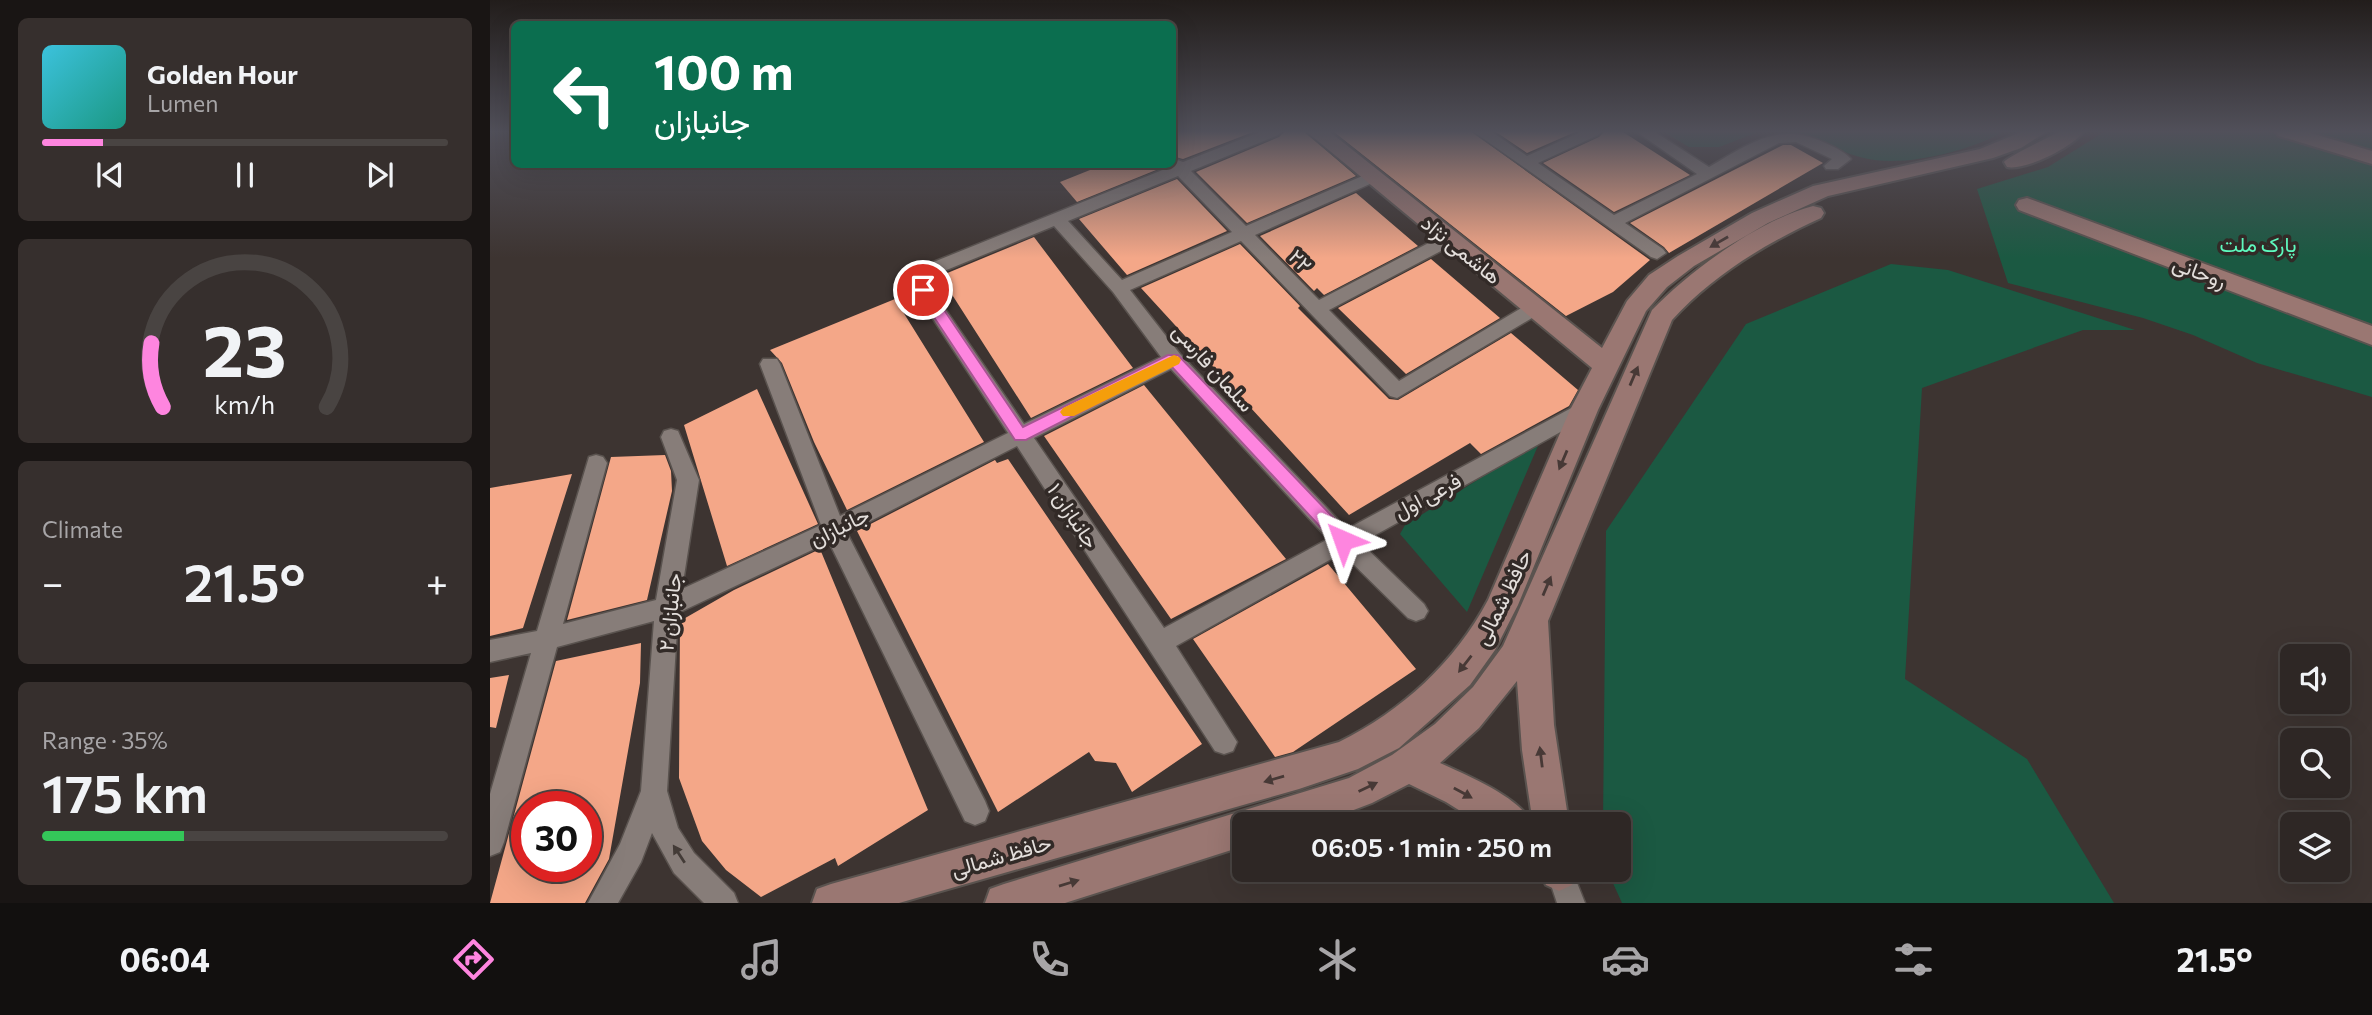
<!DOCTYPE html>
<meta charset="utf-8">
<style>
body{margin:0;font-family:Commissioner,Vazirmatn,sans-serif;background:#362f2d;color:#f1f3f6;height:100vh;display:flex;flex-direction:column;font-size:26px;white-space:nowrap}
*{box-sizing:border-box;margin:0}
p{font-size:23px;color:#a7a5a7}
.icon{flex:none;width:38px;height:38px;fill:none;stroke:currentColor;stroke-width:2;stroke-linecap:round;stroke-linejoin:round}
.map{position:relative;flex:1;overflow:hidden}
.sheet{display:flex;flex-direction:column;gap:18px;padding:18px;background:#191514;width:490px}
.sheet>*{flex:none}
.banner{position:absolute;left:21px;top:21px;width:665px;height:147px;border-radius:10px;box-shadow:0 7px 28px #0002,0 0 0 2px #494442;background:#0b6e4f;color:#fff;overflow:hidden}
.fabs{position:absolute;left:1790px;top:644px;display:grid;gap:14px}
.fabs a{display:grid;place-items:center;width:70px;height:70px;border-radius:10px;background:#2e2725;box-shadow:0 7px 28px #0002,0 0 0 2px #494442;font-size:35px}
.speed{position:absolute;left:21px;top:791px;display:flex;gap:14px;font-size:35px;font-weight:700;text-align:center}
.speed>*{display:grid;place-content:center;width:91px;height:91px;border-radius:50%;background:#2e2725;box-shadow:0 7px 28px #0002,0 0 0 2px #494442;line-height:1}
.speed .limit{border:10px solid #d22;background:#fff;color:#111}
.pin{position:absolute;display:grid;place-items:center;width:60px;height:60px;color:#fff;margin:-30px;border:4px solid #fff;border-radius:50%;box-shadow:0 2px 7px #0007}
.me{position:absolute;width:77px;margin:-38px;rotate:317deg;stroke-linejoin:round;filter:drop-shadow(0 0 5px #0008)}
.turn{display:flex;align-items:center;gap:24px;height:147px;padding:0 28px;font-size:32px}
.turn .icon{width:91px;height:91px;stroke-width:2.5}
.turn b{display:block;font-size:49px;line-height:60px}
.big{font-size:52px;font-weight:600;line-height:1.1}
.sheet .widget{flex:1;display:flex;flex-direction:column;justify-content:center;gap:10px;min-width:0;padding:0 24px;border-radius:10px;background:#362f2d}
.sheet .dial{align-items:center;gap:0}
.dial svg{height:182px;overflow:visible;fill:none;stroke:#494442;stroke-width:7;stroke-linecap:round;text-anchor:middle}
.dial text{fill:#f1f3f6;stroke:none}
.song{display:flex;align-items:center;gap:21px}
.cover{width:84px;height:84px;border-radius:10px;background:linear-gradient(135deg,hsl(190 70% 55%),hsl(170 70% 35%))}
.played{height:7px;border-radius:4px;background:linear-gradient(90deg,#fe85df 15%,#494442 15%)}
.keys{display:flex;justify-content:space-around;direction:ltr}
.heat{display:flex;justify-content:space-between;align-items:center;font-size:38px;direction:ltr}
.charge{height:10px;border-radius:5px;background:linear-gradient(90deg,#34c759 35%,#494442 0)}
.trip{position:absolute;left:742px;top:812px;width:399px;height:70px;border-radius:10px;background:#2e2725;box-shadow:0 7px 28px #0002,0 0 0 2px #494442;font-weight:600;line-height:70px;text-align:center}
.menu{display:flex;height:112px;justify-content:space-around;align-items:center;background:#12100f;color:#a7a5a7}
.menu .icon{width:49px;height:49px}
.menu .on{color:#fe85df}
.menu b{font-size:32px;color:#f1f3f6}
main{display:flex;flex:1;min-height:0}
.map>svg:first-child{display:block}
.green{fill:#1b5942}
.building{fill:#f4a788;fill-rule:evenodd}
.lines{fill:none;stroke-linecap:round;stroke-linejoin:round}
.street-casing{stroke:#5a534f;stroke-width:3}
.secondary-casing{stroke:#5a534f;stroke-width:4}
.street{fill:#877d79;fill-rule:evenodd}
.secondary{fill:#9a7772;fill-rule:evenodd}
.oneway{fill:#473936}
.oneway2{fill:#433b37}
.route{fill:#fe85df;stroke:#a55691;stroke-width:2}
.slow{fill:#f59e0b}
.labels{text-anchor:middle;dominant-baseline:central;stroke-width:7;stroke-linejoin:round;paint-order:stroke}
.park-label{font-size:21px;fill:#5ef9be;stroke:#322a27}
.street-label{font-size:21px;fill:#e4dfdc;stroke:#322a27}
</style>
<main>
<section class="sheet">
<div class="widget">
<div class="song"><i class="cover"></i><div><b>Golden Hour</b><p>Lumen</p></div></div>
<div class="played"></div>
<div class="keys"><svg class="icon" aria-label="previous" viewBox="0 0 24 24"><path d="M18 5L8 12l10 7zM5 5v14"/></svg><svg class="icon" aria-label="pause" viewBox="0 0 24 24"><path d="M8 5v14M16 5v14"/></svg><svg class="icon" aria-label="next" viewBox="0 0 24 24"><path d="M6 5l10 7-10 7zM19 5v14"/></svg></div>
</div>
<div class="widget dial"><svg viewBox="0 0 100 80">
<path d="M14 69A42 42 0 1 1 86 69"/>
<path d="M14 69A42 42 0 0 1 9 41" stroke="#fe85df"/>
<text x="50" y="56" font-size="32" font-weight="700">23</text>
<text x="50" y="72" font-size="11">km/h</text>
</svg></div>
<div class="widget"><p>Climate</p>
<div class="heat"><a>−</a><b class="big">21.5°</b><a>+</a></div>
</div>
<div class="widget"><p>Range · 35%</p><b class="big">175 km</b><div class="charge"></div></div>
</section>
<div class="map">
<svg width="1882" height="903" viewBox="0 0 1882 903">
<rect width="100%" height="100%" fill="#3d3431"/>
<!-- green -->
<path class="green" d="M1174,132H1268L1229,147H1199Z
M1298,132H1513C1477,152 1409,169 1370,157C1345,150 1323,138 1298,132Z
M1614,132H1882V397L1767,363L1703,335L1653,318L1518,283L1487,189L1558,167Z
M1401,264L1458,270L1645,330H1593L1432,388L1415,679L1537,759L1624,903H1132L1117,870H1129V824H1113L1116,531L1256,324Z
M1050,441L977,612L910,534L915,525Z"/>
<!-- building -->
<path class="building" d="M682,132H763L693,159L682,156Z
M794,132H815L866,176L757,223L706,172L789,137Z
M844,132H982L1160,260L1123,292L1076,316Z
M1006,132H1085L1037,153Z
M1114,132H1133L1200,175L1124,212L1053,163L1109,137Z
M1293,145H1301L1333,163L1179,253L1174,247L1140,223Z
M615,164H676V166L587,202L570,182Z
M687,179L737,231L637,275L589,219Z
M866,193L928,246L834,295L827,288L824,291L770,236Z
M544,237L643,368L541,418L452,279L455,274Z
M750,244L810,306L808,308L899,399L908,400L1021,333L1088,390L1079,406L991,454L980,443L859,515L651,288Z
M941,259L1010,318L916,374L848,308Z
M405,299L494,442L357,510L324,442L292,363L280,350Z
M654,385L796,559L681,619L554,436Z
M267,389L328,524L237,566L194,425Z
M175,455L181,471L182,491L157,600L77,620L121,457Z
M518,459L712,744L642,792L626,763L605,761L599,752L508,812L367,531L505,460L507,463Z
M82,474L33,628L0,636V488Z
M330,549L438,810L348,866L345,858L271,897L236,870L212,841L189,778L190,621L244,590Z
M838,564L926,669L803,752L785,757L703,639Z
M151,643L150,683L119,859L95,903H0L66,661ZM37,807H96V866H37Z
M19,675L6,728L0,727V678Z"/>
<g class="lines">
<defs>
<path id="street" d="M770,132H791L788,135L701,171L756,226L877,174L883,172L891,177L889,180L765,235L829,300L954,235L960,234L969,239L966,243L839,310L909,381L1038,304H1052L1054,308L1052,312L907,398L900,396L751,241L640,290L690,354L857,529L1087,405L1094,402L1101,405L1104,410L1101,415L871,543L934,604L938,611L934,618L926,621L918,618L852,553L686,646L747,742L743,751L734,754L725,751L527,446L357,533L495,801L499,811L495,821L485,825L475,821L339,542L188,613L177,791L188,828L204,853L244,893L248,903H214L184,873L162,833L151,862L128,903H98L130,844L151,791L164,621L67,647L14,842L10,852L0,856V794L41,653L0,662V640L47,631L99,457L106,455L113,457L117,463L73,624L166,600L187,480L171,437L174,431L181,429L188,431L209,480L192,589L331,525L270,364L273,359H287L290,364L350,516L518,433L424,290L441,263L680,167L678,164H682V158L693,162ZM688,176L742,232L632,280L578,221ZM564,226L623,292L671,357L534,424L442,290L454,271ZM681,369L838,539L674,628L544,438Z
M984,132H1002L1037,156L1091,132H1111L1108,135L1048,163L1124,215L1207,174L1147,132H1165L1219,167C1257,145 1288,121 1333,142C1342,146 1354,151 1361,159L1348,169H1336L1334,166L1342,159L1306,142L1289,143L1135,223L1173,249L1176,253L1167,259L1161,257Z
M1056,870H1082L1095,903H1067Z"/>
<path id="secondary" d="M817,132H840L1112,348L1137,301L1159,275L1188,256L1262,213L1323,186L1490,149L1531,132H1556L1531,148L1503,158L1338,196L1278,223L1204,266L1177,287L1156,311L1108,410L1028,605L1005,650L980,685L909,748L868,769L809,789L409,903H322L327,889L341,884L849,742C912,711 965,662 998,600L1080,410L1102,368Z
M1568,132H1593C1583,147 1535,171 1517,167L1514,162C1519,156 1558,138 1568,132Z
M1786,132H1817L1882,151V164L1789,136Z
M1537,198L1882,326V345L1529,210L1526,205L1529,200Z
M1323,206L1331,208L1334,213L1331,218C1276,243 1223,275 1182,320L1058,621L1064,725L1079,824H1043L1032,750L1027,681L989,728L950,763C976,775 1032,798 1042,824H991L956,802L919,784L882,803L827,824H754V846L575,903H495L500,889L514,884L859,778L902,755L945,724L983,687L1013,646L1162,310C1201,270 1269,220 1323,206Z
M1048,870H1087L1088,872L1082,885L1069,891L1056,885Z"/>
</defs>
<!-- street casing -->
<use href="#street" class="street-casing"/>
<!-- secondary casing -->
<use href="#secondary" class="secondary-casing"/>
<!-- street -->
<use href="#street" class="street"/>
<!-- secondary -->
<use href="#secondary" class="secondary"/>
</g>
<!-- one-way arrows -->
<defs><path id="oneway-solid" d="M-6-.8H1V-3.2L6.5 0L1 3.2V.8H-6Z" transform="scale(1.75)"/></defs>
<g class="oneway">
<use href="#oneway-solid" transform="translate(1229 242) rotate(150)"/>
<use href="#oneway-solid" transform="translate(1144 376) rotate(-67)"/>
<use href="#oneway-solid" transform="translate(1073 460) rotate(113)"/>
<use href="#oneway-solid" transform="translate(1057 586) rotate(-67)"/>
<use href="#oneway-solid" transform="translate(975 664) rotate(128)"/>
<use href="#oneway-solid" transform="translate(1051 757) rotate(-97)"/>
<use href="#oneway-solid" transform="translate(784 779) rotate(164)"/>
<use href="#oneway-solid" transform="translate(878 787) rotate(-26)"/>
<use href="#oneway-solid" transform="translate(973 793) rotate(29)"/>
<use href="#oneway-solid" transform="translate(579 883) rotate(-17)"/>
</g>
<use class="oneway2" href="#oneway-solid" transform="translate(189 854) rotate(-123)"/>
<!-- sky -->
<linearGradient id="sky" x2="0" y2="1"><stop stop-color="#221d1b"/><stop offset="0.51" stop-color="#51505a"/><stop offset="1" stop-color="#51505a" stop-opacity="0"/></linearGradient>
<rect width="1882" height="258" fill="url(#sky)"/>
<!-- route -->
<path class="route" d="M433,285L438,286L533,427L678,355H688L860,535L862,540L860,545H847L681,366L536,440H525L426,290Z"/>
<!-- slow -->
<path class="slow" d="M684,355L689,357L691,360L689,364L584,416H573L570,412L573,408Z"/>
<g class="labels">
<!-- park labels -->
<g class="park-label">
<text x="1768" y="243">پارک ملت</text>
</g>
<!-- street labels -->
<g class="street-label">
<text transform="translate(972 249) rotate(39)">هاشمی نژاد</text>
<text transform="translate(811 260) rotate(46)">۲۲</text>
<text transform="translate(1710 271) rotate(21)">روحانی</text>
<text transform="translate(724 367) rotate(48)">سلمان فارسی</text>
<text transform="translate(937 495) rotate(-28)">فرعی اول</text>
<text transform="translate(584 515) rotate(56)">جانبازان ۱</text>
<text transform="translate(349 526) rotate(-26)">جانبازان</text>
<text transform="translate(1012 597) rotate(-64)">حافظ شمالی</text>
<text transform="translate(179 612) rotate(-84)">جانبازان ۲</text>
<text transform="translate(511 855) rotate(-16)">حافظ شمالی</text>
</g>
</g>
</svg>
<div class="fabs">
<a><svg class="icon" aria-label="sound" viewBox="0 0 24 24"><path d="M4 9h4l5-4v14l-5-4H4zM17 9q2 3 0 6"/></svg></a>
<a><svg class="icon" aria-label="search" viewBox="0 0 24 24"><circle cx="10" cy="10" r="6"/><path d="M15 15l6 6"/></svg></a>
<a><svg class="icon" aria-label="layers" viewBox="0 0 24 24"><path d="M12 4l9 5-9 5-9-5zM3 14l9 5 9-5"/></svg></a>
</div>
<div class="speed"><div class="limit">30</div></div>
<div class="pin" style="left:433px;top:290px;background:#d93025"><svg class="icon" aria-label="arrive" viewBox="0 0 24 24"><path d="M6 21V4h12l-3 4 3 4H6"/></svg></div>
<svg class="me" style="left:853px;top:540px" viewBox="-20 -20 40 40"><path d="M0-17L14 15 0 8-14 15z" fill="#fe85df" stroke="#fff" stroke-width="4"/></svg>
<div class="trip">06:05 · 1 min · 250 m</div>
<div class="banner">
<div class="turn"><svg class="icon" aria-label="left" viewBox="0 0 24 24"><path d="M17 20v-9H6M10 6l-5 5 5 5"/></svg><div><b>100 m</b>جانبازان</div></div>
</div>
</div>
</main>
<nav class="menu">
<b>06:04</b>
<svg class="icon on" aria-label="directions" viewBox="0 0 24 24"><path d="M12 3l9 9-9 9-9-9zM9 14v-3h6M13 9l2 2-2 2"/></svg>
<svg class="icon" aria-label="music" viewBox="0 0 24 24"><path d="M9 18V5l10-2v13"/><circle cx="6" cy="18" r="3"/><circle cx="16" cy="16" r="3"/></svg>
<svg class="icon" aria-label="phone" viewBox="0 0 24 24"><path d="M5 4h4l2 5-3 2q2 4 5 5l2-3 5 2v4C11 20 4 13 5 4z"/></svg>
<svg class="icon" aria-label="climate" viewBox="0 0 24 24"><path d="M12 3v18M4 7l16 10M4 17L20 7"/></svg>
<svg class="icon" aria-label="car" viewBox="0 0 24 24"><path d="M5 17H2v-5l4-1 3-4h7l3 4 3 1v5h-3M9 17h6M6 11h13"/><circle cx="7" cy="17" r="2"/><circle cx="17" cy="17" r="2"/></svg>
<svg class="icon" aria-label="filters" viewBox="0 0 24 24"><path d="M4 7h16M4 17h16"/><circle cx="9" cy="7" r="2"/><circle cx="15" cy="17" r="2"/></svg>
<b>21.5°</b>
</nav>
